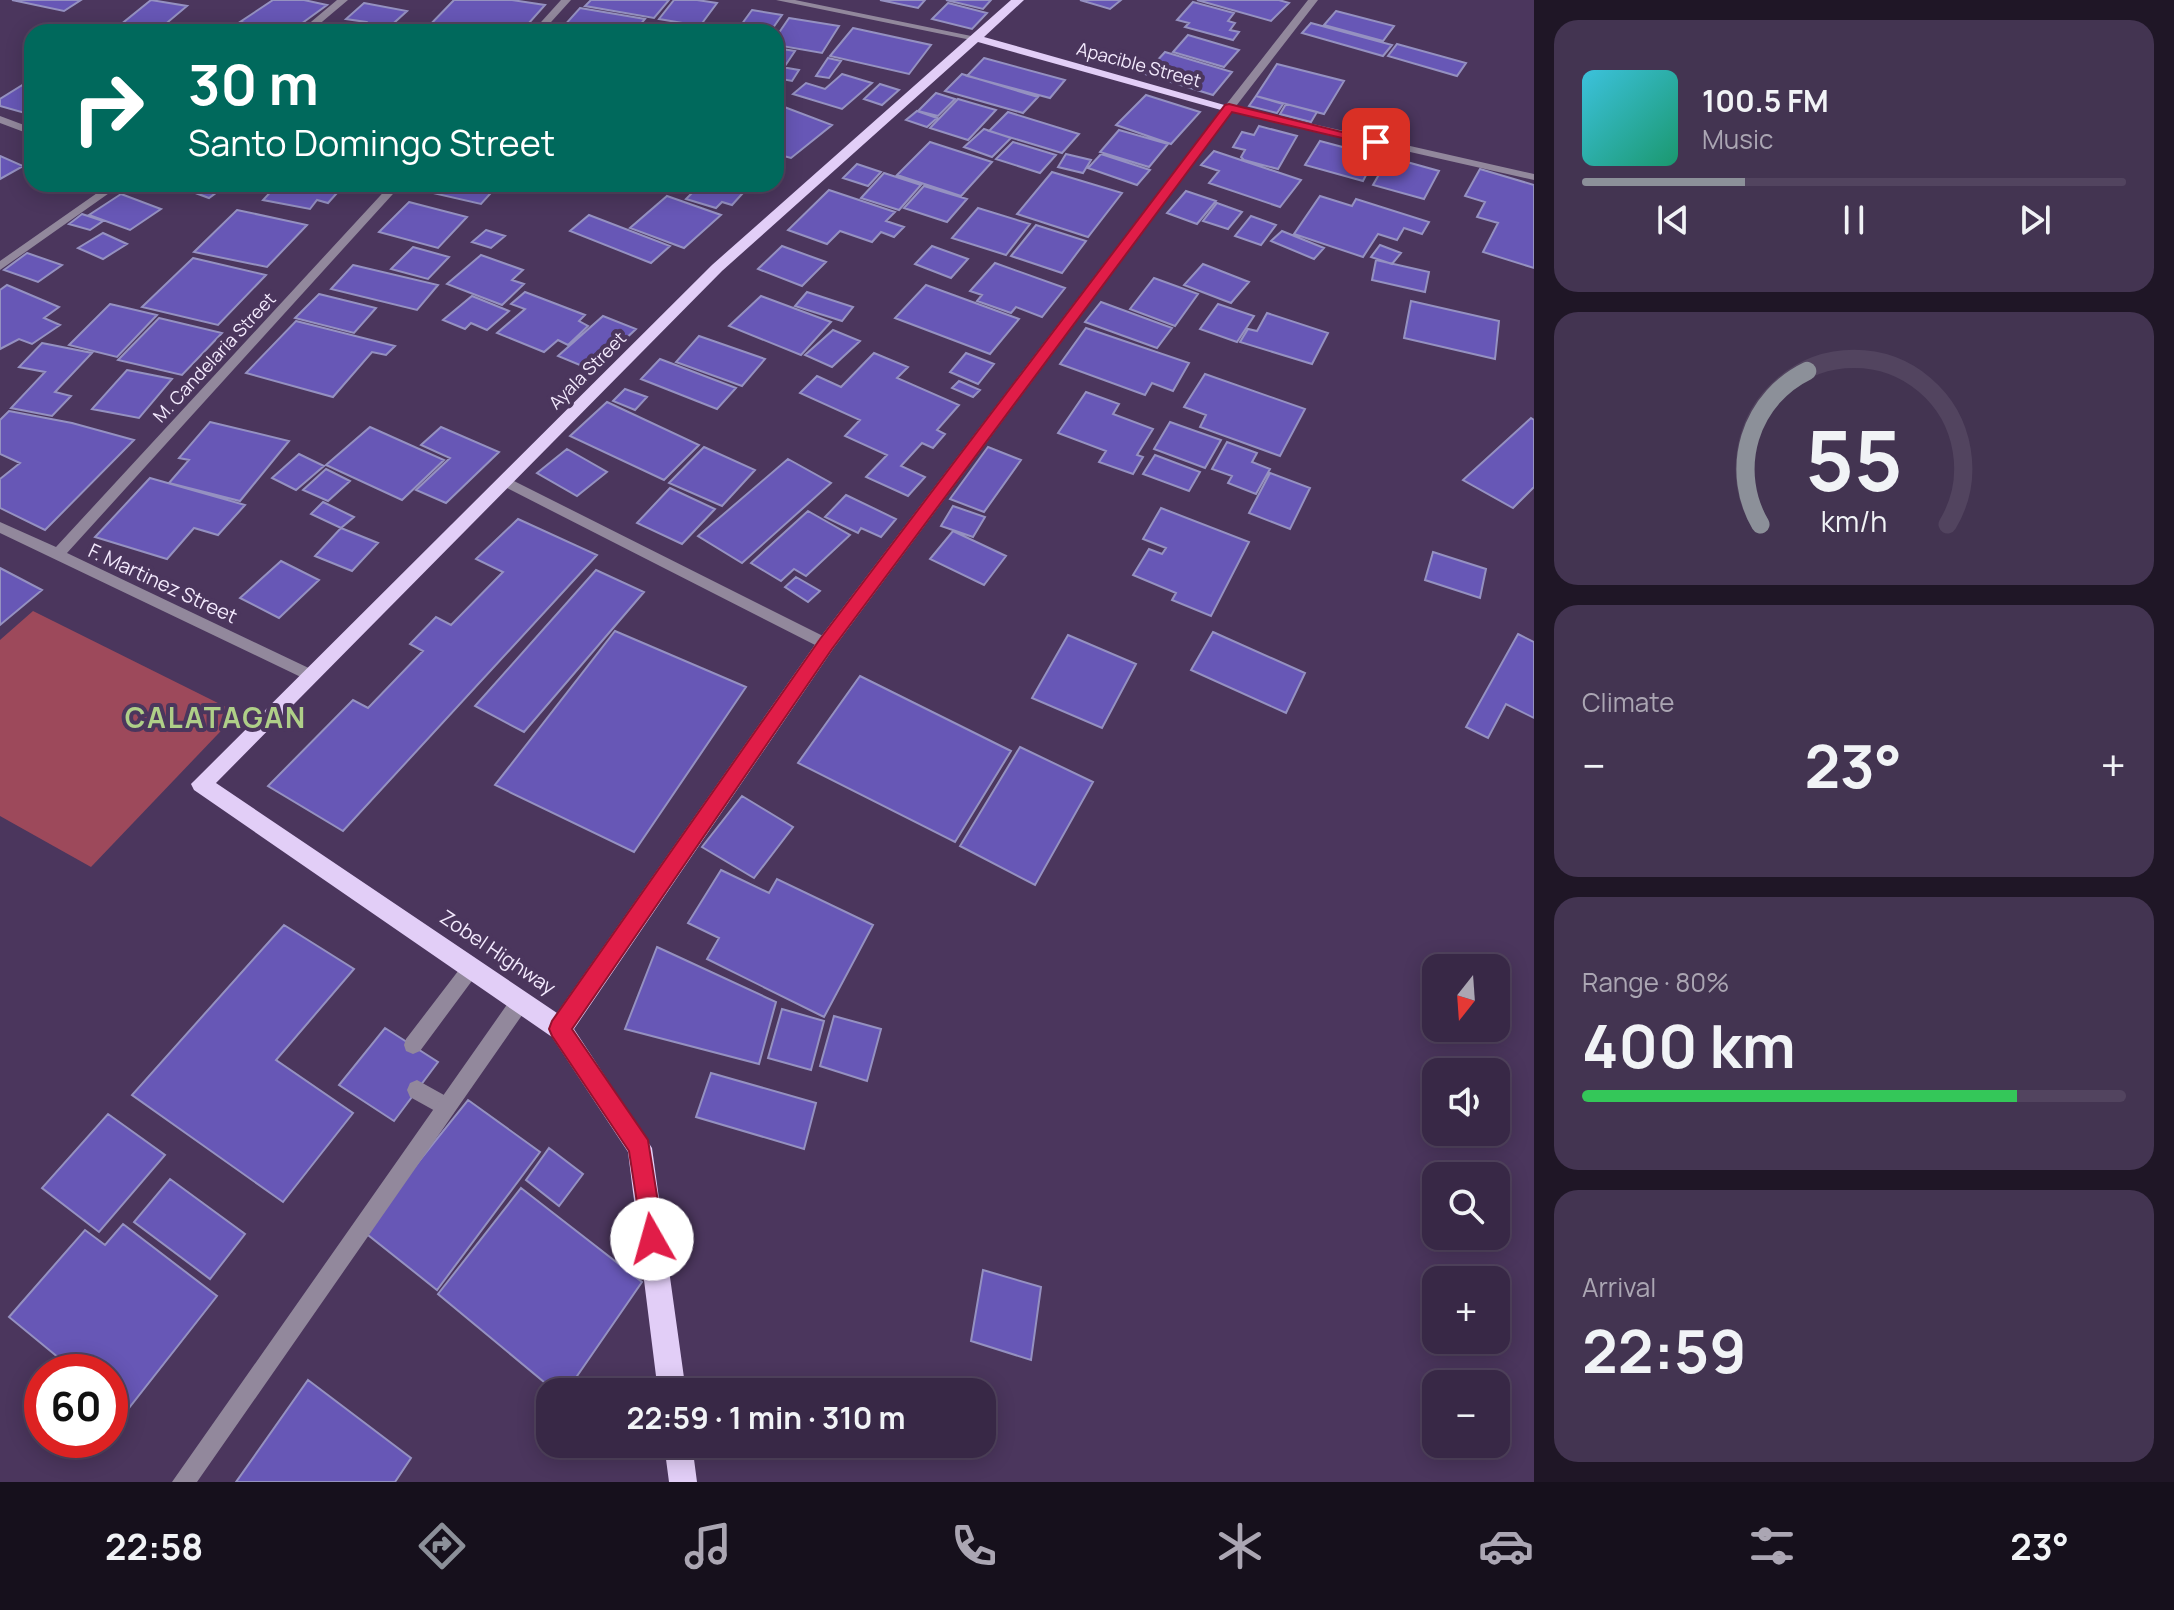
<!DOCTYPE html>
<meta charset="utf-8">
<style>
body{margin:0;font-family:Manrope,sans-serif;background:#433451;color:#f1f3f6;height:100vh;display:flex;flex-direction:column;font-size:30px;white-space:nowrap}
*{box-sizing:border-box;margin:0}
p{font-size:26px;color:#aba6b3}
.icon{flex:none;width:44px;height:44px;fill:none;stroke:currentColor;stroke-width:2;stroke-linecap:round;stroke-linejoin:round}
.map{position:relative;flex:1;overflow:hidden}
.sheet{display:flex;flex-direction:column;gap:20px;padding:20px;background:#1f1626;width:640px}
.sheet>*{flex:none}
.hud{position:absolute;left:24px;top:24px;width:760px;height:168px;border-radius:24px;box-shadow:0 4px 20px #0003,0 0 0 2px #52445f;background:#00695c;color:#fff;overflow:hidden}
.needle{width:52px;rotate:197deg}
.tools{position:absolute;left:1422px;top:954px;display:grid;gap:16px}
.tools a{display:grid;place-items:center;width:88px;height:88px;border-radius:16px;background:#382846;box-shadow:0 4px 20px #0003,0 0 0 2px #52445f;font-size:40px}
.speed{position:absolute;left:24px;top:1354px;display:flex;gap:16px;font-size:40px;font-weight:700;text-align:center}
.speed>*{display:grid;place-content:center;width:104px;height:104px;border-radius:50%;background:#382846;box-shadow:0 4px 20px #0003,0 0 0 2px #52445f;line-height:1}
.speed .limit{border:12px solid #d22;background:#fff;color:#111}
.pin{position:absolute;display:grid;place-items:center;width:68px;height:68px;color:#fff;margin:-34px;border-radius:16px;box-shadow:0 4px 12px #0006}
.me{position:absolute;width:88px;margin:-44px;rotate:353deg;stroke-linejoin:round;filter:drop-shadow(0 0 6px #0008)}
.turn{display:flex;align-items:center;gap:28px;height:168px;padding:0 32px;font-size:36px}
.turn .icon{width:104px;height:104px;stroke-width:2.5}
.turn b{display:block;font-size:56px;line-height:68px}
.big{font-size:60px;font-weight:700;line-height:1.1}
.sheet .widget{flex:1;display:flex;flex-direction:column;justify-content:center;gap:12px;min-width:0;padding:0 28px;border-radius:24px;background:#433451}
.sheet .dial{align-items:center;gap:0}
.dial svg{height:208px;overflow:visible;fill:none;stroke:#52445f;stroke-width:7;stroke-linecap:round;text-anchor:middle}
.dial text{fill:#f1f3f6;stroke:none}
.song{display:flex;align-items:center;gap:24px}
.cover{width:96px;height:96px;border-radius:12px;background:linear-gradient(135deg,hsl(190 70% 55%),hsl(160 70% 35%))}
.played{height:8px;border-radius:4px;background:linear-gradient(90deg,#8c9099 30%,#52445f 30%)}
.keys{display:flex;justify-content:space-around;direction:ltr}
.heat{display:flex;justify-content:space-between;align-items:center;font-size:44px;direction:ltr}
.charge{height:12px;border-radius:6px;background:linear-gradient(90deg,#34c759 80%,#52445f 0)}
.trip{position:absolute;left:536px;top:1378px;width:460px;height:80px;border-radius:24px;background:#382846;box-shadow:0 4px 20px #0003,0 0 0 2px #52445f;font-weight:700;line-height:80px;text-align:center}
.tab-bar{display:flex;height:128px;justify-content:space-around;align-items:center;background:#16101c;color:#aba6b3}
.tab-bar .icon{width:56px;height:56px}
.tab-bar .on{color:#8c9099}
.tab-bar b{font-size:36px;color:#f1f3f6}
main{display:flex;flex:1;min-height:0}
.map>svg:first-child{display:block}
.green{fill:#9d495b}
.building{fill:#6757b6;stroke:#9591c1;stroke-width:2}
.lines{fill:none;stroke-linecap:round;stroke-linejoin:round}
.service{fill:#92889c;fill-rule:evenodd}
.minor{fill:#92889c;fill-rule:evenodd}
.tertiary{fill:#92889c;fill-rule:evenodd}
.primary{fill:#e2cef7;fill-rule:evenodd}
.route{fill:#e11d48;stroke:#92132f;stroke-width:2}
.labels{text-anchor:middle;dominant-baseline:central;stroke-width:8;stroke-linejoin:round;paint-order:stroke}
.far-street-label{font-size:18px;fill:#f3e9fd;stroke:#4b365d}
.street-label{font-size:20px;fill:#f3e9fd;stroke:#4b365d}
.district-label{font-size:28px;font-weight:bold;letter-spacing:2px;fill:#afcf88;stroke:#4b365d}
</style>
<main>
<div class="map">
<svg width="1534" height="1482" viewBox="0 0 1534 1482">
<rect width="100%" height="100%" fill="#4b365d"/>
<!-- green -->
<path class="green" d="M33,611L238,713L91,867L0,816V640Z"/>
<!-- building -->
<path class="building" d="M12,0H81L64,11Z
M151,0L187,6L156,32L114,30Z
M273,0H304L327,5L290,32L240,22Z
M454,0H512L545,5L521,32H423Z
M591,0H669L654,18L585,6Z
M674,0H697L717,3L700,26L659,19Z
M880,0H925L918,8Z
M946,0H991L983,9Z
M1080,0H1121L1110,9Z
M1197,0H1279L1289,3L1271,21Z
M1193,2L1234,13L1228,21L1235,23L1230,30L1239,32L1233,40L1185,27L1189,23L1177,20Z
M364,3L407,11L384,32H365L357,30L366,22L346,19Z
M948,3L987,13L972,29L932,19Z
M580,8L645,19L634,32H583L562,28Z
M752,10L782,15L770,32H736Z
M1336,11L1394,26L1383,41L1324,25Z
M789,18L839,26L822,53L776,45V37Z
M1311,23L1392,45L1383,56L1302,33Z
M853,28L931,45L909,74L830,56Z
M1188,35L1239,50L1224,67L1173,52Z
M1397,44L1466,63L1457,76L1388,56Z
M776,48L795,51L785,66L776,64Z
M1165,52L1232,72L1213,95L1145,74Z
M828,58L841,61L829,78L816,76Z
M984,58L1065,80L1050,98L967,76Z
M1277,64L1344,81L1324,114L1256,96Z
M776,66L799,70L792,81L776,78Z
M842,74L872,83L842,109L793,94L806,83L825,89Z
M962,74L1038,97L1023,113L945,91Z
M32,79V115L0,106V99Z
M880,84L899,90L882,105L864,99Z
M936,93L955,99L938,116L918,111Z
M1146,95L1200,112L1171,144L1116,125Z
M1256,96L1283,104L1277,113L1249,106Z
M958,99L996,110L968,140L930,128Z
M1286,104L1317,112L1311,122L1280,114Z
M779,105L832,125L791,158L776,154V108Z
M917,111L937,118L927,127L906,120Z
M1008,112L1079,134L1062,153L989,131Z
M1259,126L1297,136L1278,169L1244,160L1241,157L1245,150L1233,147L1242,132L1254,135Z
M984,129L1011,138L992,157L964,147Z
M1119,130L1168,144L1149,167L1100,152Z
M1320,141L1376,156L1363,181L1305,165Z
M930,142L992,162L961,196L897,175Z
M1013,142L1056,155L1040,173L996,159Z
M1214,151L1301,180L1280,207L1209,183L1219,171L1201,165Z
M1066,154L1091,160L1083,173L1058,167Z
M1101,154L1150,170L1137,185L1088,168Z
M0,156L23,166L0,179Z
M1389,157L1439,171L1424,199L1373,185Z
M857,164L881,172L868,186L843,178Z
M1480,169L1534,185V268L1483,252L1498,223L1477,217L1485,202L1465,196Z
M1052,172L1122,193L1088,237L1017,214Z
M884,173L921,185L899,210L861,198Z
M176,184H228L209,198L174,185Z
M278,184H345L328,203L317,200L310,209L263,200Z
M430,184H499L481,204L424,191Z
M751,184L732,205L722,202L716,208L686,199L692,193L665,185Z
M924,186L967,199L947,222L904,208Z
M829,190L895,212L886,221L904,227L894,237L881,232L872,242L840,231L827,244L788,230Z
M1186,191L1216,201L1197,224L1167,213Z
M121,194L161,209L130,230L89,215Z
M667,196L721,215L684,248L630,228Z
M1320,196L1352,206L1356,199L1429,222L1422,234L1404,228L1397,240L1378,234L1363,257L1294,234Z
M409,202L467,217L438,248L379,232Z
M1217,203L1242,212L1228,229L1203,221Z
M978,208L1030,224L1006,255L952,238Z
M237,210L307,225L267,267L194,252Z
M82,214L103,221L90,230L69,224Z
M589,215L670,246L651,263L570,231Z
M1251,216L1276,225L1261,245L1235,236Z
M1036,225L1086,241L1062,273L1011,256Z
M486,230L505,236L491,248L472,242Z
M1282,231L1324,248L1314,259L1271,241Z
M103,233L127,244L103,259L78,248Z
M1380,245L1401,253L1392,264L1371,257Z
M782,246L826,262L802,286L758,269Z
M932,246L968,259L951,278L915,264Z
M413,247L449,257L428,279L391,269Z
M27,253L62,265L38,282L4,270Z
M481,255L523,270L512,280L524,284L502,305L447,284Z
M193,258L266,275L218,325L142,307Z
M1376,260L1429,272L1425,292L1372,280Z
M995,263L1065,288L1042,317L1016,307L1011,313L977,301L982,295L970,291Z
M1203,264L1249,282L1231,303L1184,285Z
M353,265L438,285L417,310L331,289Z
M1154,278L1198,294L1175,326L1130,309Z
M7,285L59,307L44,318L60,325L32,344L19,339L0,349V290Z
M926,285L1019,319L990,354L895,318Z
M525,292L585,315L579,321L588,326L568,345L558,340L544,352L497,333L525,309L511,304Z
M807,292L853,307L842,321L795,306Z
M319,294L376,308L354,333L295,318Z
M472,296L509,311L487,330L471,323L465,329L443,320Z
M761,296L831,322L801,355L729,326Z
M1411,301L1499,321L1495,359L1404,338Z
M1101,302L1172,328L1157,348L1085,322Z
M110,304L157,315L117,357L69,345Z
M1218,304L1254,316L1237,342L1200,329Z
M1267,313L1328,333L1312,364L1240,342L1248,329L1257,331Z
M603,316L636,329L592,370L558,356Z
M159,318L222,333L182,375L118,360Z
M296,321L395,346L386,355L372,352L333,397L246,373Z
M1086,328L1189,363L1173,391L1152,383L1145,395L1060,364Z
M833,330L860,341L832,367L805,355Z
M699,336L765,359L742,386L676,362Z
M42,343L92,353L55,392L71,396L52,416L11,408L45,372L19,367Z
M874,353L908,367L897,378L959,405L937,430L945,434L933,448L922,443L901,466L925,477L908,496L866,477L887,455L845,436L860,420L800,393L817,376L841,387Z
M966,353L994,364L978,384L950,372Z
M660,359L736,388L717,409L641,379Z
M127,370L172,379L139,418L92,409Z
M1205,374L1305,409L1280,456L1200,427L1206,415L1184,407Z
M959,381L980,390L973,397L952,388Z
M625,389L647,397L635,410L613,401Z
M1086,392L1119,404L1113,414L1153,429L1137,455L1143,457L1133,474L1099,462L1106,451L1058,433Z
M607,402L699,445L664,480L570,436Z
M9,411L72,423L134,440L45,530L0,508V479L20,463L0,454V420Z
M1531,418L1534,420V487L1513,508L1463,480Z
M210,422L289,441L240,501L169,483L189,460L179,458Z
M1170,422L1221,440L1205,468L1154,449Z
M370,427L444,460L402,500L326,465Z
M441,427L499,452L446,503L416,490L450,458L421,445Z
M1227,442L1257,453L1252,462L1270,469L1256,494L1228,483L1232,476L1212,469Z
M704,447L755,470L722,506L669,483Z
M988,447L1021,460L984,512L950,499Z
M567,449L607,472L577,496L537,473Z
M299,454L324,466L296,490L272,478Z
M1155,455L1200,472L1189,491L1143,474Z
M788,459L831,483L742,563L698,536Z
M326,469L350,481L328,501L303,490Z
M1270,473L1310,488L1290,529L1249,513Z
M150,478L245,505L218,535L194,528L167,559L95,537Z
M670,488L715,509L682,544L637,523Z
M846,495L896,519L881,537L861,528L858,533L825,517Z
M323,502L354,517L341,528L311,514Z
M953,506L985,517L973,537L941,526Z
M1161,508L1249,542L1211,616L1172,600L1176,593L1133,575L1149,549L1162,554L1166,548L1143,539Z
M808,511L850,535L806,576L794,569L781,581L751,563Z
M518,519L597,555L343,831L268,786L353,700L368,708L423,651L410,644L436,617L451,625L503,572L476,559Z
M341,528L378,543L352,571L315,556Z
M953,531L1006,556L984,585L930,559Z
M1433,552L1486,569L1480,598L1425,580Z
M281,561L319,580L279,618L240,598Z
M0,568L42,590L0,625Z
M596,570L644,592L524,732L475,706Z
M796,577L820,591L808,602L785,587Z
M615,631L746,687L634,852L495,785Z
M1213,632L1305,673L1286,713L1191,670Z
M1518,634L1534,642V718L1506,704L1488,738L1466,727Z
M1068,635L1136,664L1102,728L1032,698Z
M860,676L1011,751L955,842L798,763Z
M1020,747L1093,782L1035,885L960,846Z
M742,796L793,827L754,878L702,847Z
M721,870L769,893L777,879L873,925L824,1017L707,959L719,938L688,923Z
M284,925L354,969L276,1060L353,1113L283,1202L132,1095Z
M657,947L776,1002L759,1064L625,1029Z
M782,1009L824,1021L811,1070L768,1058Z
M834,1016L881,1029L867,1081L820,1066Z
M385,1028L438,1062L394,1121L339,1085Z
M711,1073L816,1103L804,1149L696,1117Z
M468,1100L540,1152L437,1290L363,1231Z
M108,1114L165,1155L99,1232L42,1188Z
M549,1148L583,1174L559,1206L526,1180Z
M170,1179L245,1234L210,1279L134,1222Z
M521,1188L642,1282L566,1392H556L438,1294Z
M123,1224L217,1296L125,1413L110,1400V1372H76L9,1317L85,1230L105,1245Z
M983,1270L1041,1287L1031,1360L971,1341Z
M308,1380L411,1458L395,1482H236Z"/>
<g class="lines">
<!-- service -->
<path class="service" d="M471,960L477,962L480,968L477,974L420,1051L413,1054L406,1051L404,1045L406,1039L465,962Z
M417,1080L453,1100L456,1107L453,1114L446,1117L410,1097L407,1090L410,1083Z"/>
<!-- minor -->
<path class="minor" d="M337,0H348L310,32H299Z
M561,0H571L542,32H532Z
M1308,0H1318L1233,110H1225V106Z
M0,116L32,128V135L0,123Z
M110,184H122L0,270V261Z
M391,184H402L67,553L315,671L318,675L315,679H305L0,533V522L56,547Z
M504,476L831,640L834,644L826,650L821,648L499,484L497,481Z
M520,993L527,996L529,1002L527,1008L197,1482H172L513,996Z"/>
<!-- tertiary -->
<path class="tertiary" d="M776,0H795L981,38L976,41Z
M1229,105L1534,174V180L1225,110V106Z"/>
<!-- primary -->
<path class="primary" d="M1011,0H1024L984,37L1235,108L833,649L574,1029L652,1148L686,1392H658L628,1152L552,1037L194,790L191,784L712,265ZM978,42L1221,110L819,639L557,1013L216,783L722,271Z
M664,1444H692L697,1482H669Z"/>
</g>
<!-- route -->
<path class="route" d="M1229,104L1382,142L1376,146L1232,112L832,649L572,1029L648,1140L664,1239L660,1248L652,1251L644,1248L629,1151L552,1036L549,1029L552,1021L820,639L1225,105Z"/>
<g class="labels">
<!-- far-street labels -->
<g class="far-street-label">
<text transform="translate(1139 64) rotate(15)">Apacible Street</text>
<text transform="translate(214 357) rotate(-47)">M. Candelaria Street</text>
<text transform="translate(587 370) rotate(-45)">Ayala Street</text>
</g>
<!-- street labels -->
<g class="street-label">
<text transform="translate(163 583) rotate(25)">F. Martinez Street</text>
<text transform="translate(498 952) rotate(34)">Zobel Highway</text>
</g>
<!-- district labels -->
<g class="district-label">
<text x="216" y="717">CALATAGAN</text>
</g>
</g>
</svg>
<div class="tools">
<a><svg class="needle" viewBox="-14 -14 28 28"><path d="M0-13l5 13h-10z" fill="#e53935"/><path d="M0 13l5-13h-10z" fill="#aba6b3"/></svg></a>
<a><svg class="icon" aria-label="sound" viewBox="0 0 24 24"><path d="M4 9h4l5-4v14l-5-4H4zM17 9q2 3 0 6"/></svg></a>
<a><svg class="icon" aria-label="search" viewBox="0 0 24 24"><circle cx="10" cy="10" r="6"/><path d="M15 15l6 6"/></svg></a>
<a>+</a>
<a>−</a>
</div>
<div class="speed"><div class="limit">60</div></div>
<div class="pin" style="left:1376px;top:142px;background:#d93025"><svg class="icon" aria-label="arrive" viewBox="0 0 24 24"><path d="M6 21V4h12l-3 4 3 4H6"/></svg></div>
<svg class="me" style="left:652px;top:1239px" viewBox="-20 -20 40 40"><circle r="19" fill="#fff"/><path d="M0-13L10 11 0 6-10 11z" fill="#e11d48"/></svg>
<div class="trip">22:59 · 1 min · 310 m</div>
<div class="hud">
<div class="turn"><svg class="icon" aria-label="right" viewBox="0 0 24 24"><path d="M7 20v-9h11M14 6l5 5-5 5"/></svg><div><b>30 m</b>Santo Domingo Street</div></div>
</div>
</div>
<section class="sheet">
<div class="widget">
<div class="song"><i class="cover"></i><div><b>100.5 FM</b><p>Music</p></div></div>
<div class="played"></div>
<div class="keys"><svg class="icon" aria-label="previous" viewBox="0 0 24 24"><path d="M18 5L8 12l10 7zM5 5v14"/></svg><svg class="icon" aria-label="pause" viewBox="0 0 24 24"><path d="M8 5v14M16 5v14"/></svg><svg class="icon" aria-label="next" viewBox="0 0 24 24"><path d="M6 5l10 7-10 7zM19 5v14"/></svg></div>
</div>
<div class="widget dial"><svg viewBox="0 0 100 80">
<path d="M14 69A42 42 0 1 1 86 69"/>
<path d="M14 69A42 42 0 0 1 32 10" stroke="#8c9099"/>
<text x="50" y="56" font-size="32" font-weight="700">55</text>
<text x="50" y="72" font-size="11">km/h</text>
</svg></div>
<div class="widget"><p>Climate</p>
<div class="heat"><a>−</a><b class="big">23°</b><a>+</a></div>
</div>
<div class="widget"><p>Range · 80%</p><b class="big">400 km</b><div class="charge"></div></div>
<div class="widget"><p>Arrival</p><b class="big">22:59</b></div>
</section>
</main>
<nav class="tab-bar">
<b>22:58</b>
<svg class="icon on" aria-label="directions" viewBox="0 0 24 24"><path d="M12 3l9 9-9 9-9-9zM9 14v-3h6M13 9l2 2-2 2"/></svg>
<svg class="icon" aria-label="music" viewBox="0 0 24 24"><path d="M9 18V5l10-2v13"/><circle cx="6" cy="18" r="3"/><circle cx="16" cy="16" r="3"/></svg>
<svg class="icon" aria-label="phone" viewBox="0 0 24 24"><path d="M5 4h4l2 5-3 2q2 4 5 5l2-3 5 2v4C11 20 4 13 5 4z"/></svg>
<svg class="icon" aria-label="climate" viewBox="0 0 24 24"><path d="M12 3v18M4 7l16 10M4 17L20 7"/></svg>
<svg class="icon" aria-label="car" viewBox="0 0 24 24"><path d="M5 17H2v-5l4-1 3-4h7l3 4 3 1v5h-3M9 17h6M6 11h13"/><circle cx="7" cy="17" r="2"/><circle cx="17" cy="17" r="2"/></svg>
<svg class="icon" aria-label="filters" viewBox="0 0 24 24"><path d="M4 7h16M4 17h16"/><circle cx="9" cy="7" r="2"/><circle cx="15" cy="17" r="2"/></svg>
<b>23°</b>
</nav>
